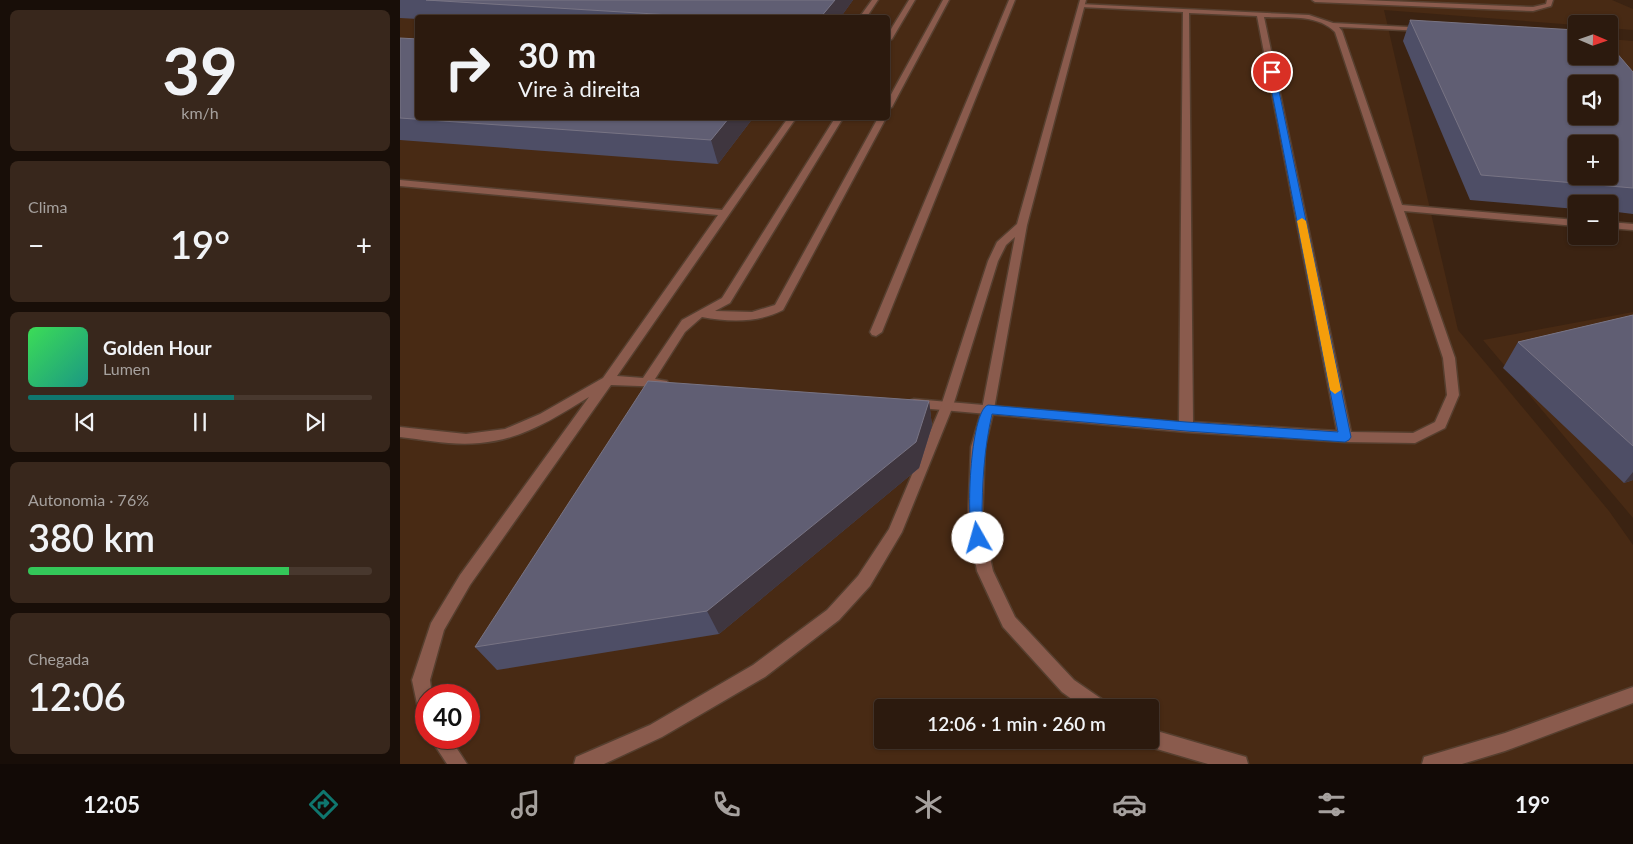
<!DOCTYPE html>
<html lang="pt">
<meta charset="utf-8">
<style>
body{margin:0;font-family:Lato,sans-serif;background:#38271c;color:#f1f3f6;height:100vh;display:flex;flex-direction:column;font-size:19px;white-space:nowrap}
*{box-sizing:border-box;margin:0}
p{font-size:16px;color:#a6a19e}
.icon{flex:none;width:28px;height:28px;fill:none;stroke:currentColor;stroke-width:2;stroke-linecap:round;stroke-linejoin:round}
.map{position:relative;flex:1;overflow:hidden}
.details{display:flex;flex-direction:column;gap:10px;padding:10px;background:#180e08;width:400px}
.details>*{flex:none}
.banner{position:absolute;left:15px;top:15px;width:475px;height:105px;border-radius:5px;box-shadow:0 1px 4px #0004,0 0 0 1px #48382e;background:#2c1a0e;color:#f1f3f6;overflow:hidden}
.needle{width:32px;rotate:92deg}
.tools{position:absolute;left:1168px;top:15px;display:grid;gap:10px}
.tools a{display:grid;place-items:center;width:50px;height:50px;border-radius:5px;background:#2c1a0e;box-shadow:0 1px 4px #0004,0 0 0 1px #48382e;font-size:25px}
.speed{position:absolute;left:15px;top:684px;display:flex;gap:10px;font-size:25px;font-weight:700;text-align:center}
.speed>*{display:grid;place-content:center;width:65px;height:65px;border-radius:50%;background:#2c1a0e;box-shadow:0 1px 4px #0004,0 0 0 1px #48382e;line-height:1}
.speed .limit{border:8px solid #d22;background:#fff;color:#111}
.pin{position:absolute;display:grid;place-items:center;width:42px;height:42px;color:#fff;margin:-21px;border:2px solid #fff;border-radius:50%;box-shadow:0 1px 5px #0007}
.me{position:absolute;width:55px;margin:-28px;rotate:353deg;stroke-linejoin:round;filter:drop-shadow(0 0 4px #0008)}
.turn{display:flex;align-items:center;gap:18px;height:105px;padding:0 20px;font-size:22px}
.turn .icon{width:65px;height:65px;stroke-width:2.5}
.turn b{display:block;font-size:35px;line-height:42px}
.big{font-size:38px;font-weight:600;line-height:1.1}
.details .widget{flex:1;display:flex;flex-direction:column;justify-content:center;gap:8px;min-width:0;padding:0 18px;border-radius:8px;background:#38271c}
.details .dial{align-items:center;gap:0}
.dial b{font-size:65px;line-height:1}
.song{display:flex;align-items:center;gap:15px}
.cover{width:60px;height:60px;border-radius:8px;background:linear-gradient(135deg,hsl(130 70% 55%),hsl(170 70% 35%))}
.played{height:5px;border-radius:2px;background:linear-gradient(90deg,#0f766e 60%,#48382e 60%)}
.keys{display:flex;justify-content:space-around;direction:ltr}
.heat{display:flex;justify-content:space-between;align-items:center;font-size:28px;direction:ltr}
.charge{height:8px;border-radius:4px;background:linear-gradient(90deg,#34c759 76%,#48382e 0)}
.trip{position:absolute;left:474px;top:699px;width:285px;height:50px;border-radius:5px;background:#2c1a0e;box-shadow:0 1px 4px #0004,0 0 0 1px #48382e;font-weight:600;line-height:50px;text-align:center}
.menu{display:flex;height:80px;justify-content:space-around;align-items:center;background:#120a06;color:#a6a19e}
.menu .icon{width:35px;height:35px}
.menu .on{color:#0f766e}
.menu b{font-size:22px;color:#f1f3f6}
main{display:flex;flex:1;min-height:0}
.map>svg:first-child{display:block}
.built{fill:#482a14;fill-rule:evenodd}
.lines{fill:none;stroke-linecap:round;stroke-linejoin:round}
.service-casing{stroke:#563f2f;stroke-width:3}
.tertiary-casing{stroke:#563f2f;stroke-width:3}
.service{fill:#8a5b4d;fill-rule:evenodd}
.tertiary{fill:#8a5b4d;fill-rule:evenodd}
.wall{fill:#4e4e66}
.shaded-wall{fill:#3f363f}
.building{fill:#605e73;stroke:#787484;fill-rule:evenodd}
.route{fill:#1a73e8;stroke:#114b97}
.slow{fill:#f59e0b}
</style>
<main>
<section class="details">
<div class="widget dial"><b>39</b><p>km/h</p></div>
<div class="widget"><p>Clima</p>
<div class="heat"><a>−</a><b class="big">19°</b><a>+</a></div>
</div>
<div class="widget">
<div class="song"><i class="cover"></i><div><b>Golden Hour</b><p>Lumen</p></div></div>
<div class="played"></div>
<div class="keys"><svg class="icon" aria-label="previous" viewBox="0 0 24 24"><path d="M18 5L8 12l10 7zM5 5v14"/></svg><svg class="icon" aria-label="pause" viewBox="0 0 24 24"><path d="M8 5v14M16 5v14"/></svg><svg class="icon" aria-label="next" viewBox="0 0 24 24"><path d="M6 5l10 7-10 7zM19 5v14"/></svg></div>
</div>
<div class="widget"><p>Autonomia · 76%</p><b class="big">380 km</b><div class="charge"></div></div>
<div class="widget"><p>Chegada</p><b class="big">12:06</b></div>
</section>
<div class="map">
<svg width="1233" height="764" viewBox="0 0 1233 764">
<rect width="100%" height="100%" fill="#3b2312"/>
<!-- built -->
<path class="built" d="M0,0H1212L1233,9V30L1209,28V24H1176V25L984,10L1058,330L1209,511L1233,545V764H0ZM18,18H488V118H18ZM26,695H69V738H26ZM482,708H750V740H482Z
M1209,39L1233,41V95L1209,56Z
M1233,312V518L1083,340Z"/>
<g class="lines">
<defs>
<path id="service" d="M472,0H478L466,18H459Z
M509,0H515L492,39L488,41V34Z
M543,0H549L492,107L488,109V100Z
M609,0H615L482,332L476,336L472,335L470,332Z
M912,0H963L1133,7L1146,4L1147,0H1153L1151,6L1133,11L915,2Z
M679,4L909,15L933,23L1026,28L1028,29L1024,31L939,27L942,31L1002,205L1176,220V226L1004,211L1055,358L1059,395L1045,428L1015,443L945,442L786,432L509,407L508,404L509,401L514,399L779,422L783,12L681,7L679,6ZM789,13L857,16L937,431L793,422ZM864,17C887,18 918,14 935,32L1043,358L1047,395L1035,422L1013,433L951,432Z
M388,118H396L217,376L243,378L282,320L322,298L435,118H443L330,303L315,311L352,312L375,305L478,118H486L383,310C358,323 329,322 302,317L285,332L255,379L267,381L269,384L267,387L211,385L70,585L44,630L30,680L32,695H26V721L20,718L12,680L31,623L60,575L189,397C155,418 121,440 80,443C54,446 26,440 0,437V427L66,434L105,429L140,414L203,378L318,215L0,186V180L322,210Z
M1209,222L1233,224V230L1209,228Z
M30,738H50L67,764H47Z"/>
<path id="tertiary" d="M680,0H686L627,225L594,409L585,447L582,522L593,571L615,617L674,680L706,702L709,708H684L662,692L603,627L577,571L568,522L571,447L582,409L615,237L606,245L598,261L553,406L502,532L470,586L439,620L365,677L262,737L204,764H174L176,757L250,725L353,665L427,610L458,576L489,529L541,406L588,261L597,242L617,224Z
M1233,687V703L1105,751L1062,764H1022L1024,757L1031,755L1105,733Z
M750,729L839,755L846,757L848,764H808L750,747L744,744L742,740H750Z"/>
</defs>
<!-- service casing -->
<use href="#service" class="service-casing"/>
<!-- tertiary casing -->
<use href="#tertiary" class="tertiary-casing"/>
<!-- service -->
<use href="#service" class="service"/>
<!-- tertiary -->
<use href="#tertiary" class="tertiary"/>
</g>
<!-- wall -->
<path class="wall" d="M0,0H453L440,18H18V19L0,18Z
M1010,20L1233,72V214L1209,211V204H1176V209L1070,200L1003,41Z
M0,38L18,118H353L318,164L0,140Z
M1233,315V480L1224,483L1103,368L1118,342Z
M529,401L532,426L519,468L319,634L97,670L75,647Z"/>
<!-- shaded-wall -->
<path class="shaded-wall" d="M435,0H453L440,18H420Z
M329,118H353L318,164L311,140Z
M529,401L532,426L519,468L319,634L307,611Z
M1233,472V480L1224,483Z"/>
<!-- building -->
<path class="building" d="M26,0H435L420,18H320Z
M1010,20L1176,30V56H1209V44L1233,72V188L1081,175ZM1176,84H1209V116H1176ZM1176,144H1209V176H1176Z
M0,38L18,39V118H329L311,140L0,118Z
M1233,315V446L1118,342Z
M248,381L529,401L516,442L307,611L75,647Z"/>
<!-- route -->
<path class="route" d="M872,70L875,72L951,437L949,440L945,442L786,431L592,414C584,449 582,484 582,519C582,527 587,535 583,542L578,544L574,542C565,525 570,411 588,405L786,422L938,432L868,72Z"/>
<!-- slow -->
<path class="slow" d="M902,218L906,221L941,390L935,394L930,390L897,221Z"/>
</svg>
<div class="tools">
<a><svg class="needle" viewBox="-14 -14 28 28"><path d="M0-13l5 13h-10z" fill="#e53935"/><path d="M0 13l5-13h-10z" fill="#a6a19e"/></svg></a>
<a><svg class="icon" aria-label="sound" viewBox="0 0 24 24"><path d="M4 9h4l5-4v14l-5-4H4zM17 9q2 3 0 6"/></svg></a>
<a>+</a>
<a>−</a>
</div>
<div class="speed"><div class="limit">40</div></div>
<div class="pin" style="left:872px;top:72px;background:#d93025"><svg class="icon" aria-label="arrive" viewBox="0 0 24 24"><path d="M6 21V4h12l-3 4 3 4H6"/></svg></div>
<svg class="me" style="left:578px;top:538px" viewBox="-20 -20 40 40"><circle r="19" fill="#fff"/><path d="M0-13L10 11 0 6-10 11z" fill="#1a73e8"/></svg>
<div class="trip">12:06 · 1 min · 260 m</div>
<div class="banner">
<div class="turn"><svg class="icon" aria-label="right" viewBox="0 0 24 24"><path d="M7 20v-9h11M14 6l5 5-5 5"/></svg><div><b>30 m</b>Vire à direita</div></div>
</div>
</div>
</main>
<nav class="menu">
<b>12:05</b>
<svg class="icon on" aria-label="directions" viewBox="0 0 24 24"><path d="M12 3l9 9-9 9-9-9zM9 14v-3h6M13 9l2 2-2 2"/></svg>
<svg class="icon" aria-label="music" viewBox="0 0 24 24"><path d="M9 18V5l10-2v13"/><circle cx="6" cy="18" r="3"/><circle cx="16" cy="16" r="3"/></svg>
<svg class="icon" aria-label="phone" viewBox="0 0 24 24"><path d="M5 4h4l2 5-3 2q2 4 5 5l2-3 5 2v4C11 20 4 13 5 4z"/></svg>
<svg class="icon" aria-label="climate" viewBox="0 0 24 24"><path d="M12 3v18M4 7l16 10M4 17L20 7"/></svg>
<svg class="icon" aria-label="car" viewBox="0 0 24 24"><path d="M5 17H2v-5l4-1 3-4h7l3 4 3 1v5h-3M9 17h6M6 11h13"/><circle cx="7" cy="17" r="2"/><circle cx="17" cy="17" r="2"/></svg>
<svg class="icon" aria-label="filters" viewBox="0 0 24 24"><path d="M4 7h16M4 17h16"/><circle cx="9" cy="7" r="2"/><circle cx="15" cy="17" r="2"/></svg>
<b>19°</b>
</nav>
